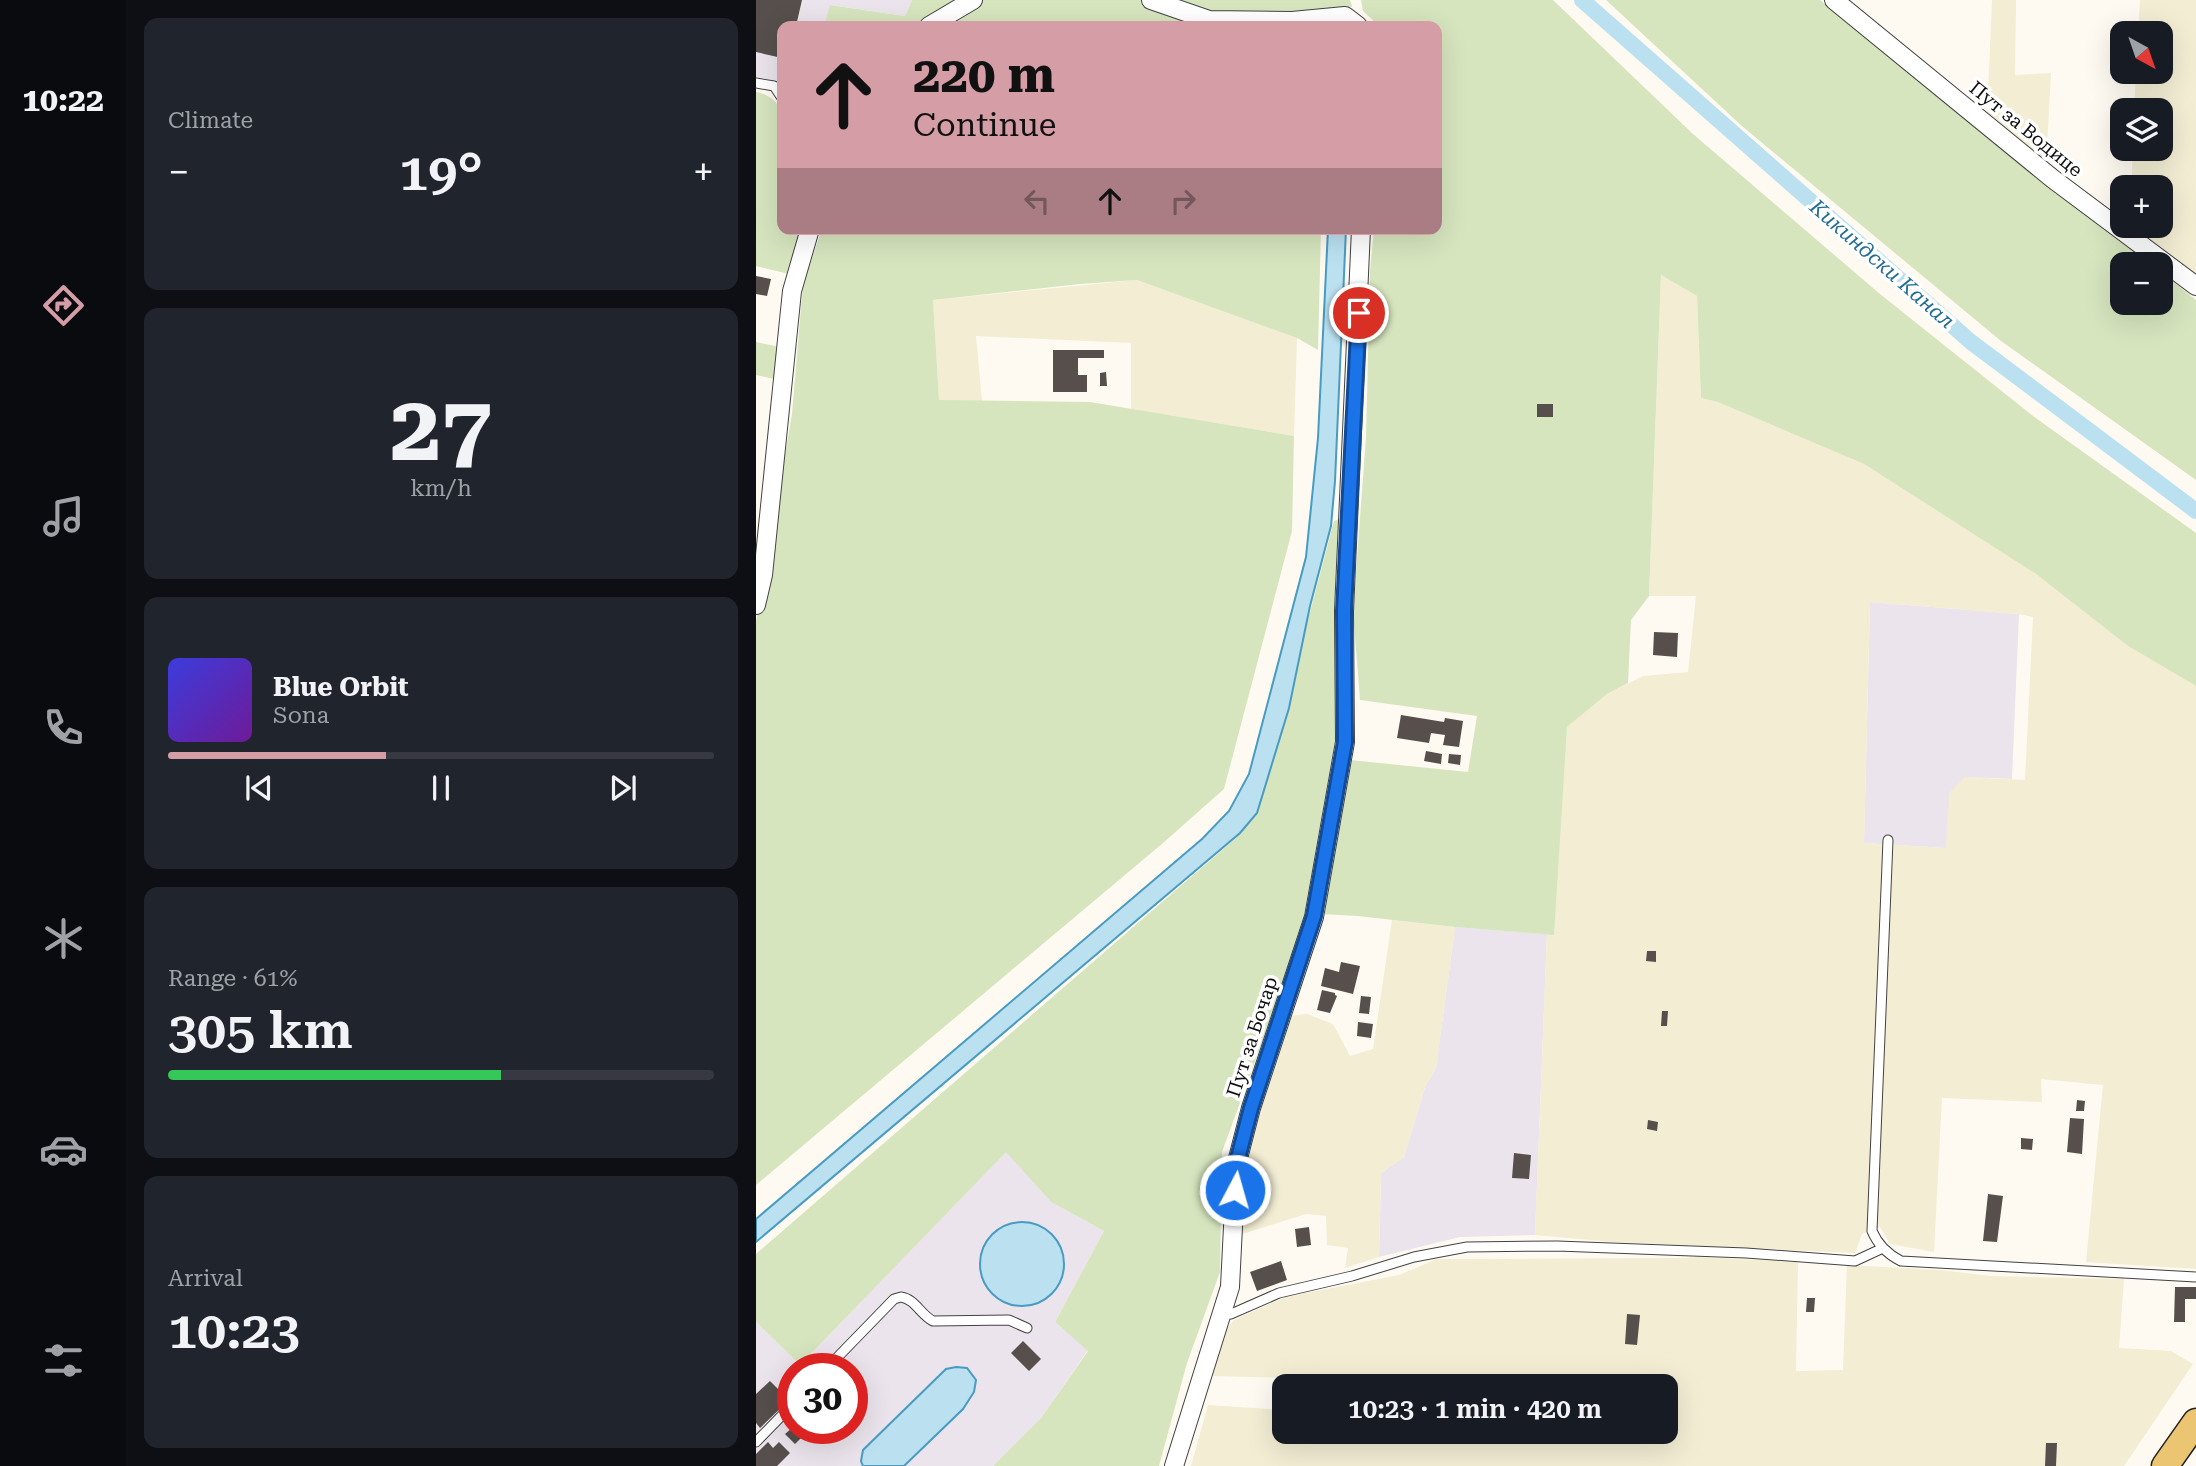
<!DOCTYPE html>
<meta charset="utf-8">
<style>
body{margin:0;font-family:"Roboto Serif",serif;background:#20242c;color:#f1f3f6;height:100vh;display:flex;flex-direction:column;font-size:26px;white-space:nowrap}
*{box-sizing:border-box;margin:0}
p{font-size:23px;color:#9ea1a6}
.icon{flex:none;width:38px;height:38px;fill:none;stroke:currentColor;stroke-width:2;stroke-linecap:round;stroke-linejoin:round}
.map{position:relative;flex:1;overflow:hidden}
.drawer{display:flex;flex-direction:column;gap:18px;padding:18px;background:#0d0f14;width:630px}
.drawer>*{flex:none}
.hud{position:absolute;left:21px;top:21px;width:665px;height:214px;border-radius:14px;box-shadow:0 7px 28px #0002;background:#d59da6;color:#111;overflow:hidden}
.needle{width:46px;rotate:140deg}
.controls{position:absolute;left:1354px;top:21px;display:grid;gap:14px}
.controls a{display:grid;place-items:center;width:63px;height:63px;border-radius:14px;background:#171b24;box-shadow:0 7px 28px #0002;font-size:35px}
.speed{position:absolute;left:21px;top:1353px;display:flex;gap:14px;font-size:35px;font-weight:700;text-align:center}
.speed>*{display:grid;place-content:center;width:91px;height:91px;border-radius:50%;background:#171b24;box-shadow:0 7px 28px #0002;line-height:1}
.speed .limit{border:10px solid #d22;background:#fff;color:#111}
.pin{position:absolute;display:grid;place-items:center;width:60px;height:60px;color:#fff;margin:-30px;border:4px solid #fff;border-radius:50%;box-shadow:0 2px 7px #0007}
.me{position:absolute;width:77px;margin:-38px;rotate:6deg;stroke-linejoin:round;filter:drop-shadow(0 0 5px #0008)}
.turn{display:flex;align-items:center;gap:24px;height:147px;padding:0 21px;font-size:32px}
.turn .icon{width:91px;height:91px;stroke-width:2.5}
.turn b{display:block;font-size:49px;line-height:60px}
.lanes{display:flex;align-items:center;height:66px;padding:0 21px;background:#0003;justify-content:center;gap:35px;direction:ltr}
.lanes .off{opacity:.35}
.big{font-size:52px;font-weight:600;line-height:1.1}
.drawer .card{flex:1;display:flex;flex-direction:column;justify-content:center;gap:10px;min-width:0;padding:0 24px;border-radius:14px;background:#20242c}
.drawer .dial{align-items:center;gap:0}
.dial b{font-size:91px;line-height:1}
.song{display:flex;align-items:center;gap:21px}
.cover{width:84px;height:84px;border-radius:10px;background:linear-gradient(135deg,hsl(240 70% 55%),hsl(280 70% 35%))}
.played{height:7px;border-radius:4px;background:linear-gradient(90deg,#d59da6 40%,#363941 40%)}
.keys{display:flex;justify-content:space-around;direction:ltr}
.heat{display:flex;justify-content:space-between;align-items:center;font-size:38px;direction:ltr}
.charge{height:10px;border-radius:5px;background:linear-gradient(90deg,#34c759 61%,#363941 0)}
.trip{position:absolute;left:516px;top:1374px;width:406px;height:70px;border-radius:14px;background:#171b24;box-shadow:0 7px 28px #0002;font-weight:600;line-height:70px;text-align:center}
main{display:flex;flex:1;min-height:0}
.menu{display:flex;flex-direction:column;width:126px;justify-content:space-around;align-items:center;background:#090b0e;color:#9ea1a6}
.menu .icon{width:49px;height:49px}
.menu .active{color:#d59da6}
.menu b{font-size:32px;color:#f1f3f6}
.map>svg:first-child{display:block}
.industrial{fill:#ebe4ec;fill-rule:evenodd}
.farmland{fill:#f2edd3;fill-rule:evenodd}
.green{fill:#d6e5be}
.water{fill:#bbe1f1;stroke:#489bc1;stroke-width:2}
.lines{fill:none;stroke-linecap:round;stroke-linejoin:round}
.canal{stroke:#bbe1f1;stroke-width:16}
.building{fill:#564f4c}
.lane-casing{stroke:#424242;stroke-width:11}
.street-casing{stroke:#424242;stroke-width:20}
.primary-casing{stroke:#202020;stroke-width:29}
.lane{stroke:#fff;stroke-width:9}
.street{stroke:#fff;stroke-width:18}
.primary{stroke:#ecc573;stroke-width:26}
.route-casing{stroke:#114b97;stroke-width:18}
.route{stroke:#1a73e8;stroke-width:12}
.labels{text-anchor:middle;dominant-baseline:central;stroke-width:7;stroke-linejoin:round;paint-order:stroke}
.street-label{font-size:19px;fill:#0f0f0f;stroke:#fff}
.water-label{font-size:21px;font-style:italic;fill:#236d95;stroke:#fff}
</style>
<main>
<nav class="menu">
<b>10:22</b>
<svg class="icon active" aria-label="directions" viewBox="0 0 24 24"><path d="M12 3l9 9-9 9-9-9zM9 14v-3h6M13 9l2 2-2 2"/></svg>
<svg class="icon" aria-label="music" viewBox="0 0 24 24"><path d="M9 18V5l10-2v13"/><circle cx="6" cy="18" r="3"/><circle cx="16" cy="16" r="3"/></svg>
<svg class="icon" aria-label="phone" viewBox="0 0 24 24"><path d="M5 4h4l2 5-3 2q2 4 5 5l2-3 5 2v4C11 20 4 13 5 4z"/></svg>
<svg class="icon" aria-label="climate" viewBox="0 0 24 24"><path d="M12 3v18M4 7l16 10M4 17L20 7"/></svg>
<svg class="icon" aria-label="car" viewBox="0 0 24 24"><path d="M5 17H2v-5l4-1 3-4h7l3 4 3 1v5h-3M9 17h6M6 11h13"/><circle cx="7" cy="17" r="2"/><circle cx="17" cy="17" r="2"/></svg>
<svg class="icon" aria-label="filters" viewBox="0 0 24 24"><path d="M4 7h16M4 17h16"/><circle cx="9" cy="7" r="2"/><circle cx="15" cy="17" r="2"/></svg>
</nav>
<section class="drawer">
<div class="card"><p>Climate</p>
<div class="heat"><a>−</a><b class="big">19°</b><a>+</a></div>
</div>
<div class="card dial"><b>27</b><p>km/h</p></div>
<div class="card">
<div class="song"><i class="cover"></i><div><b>Blue Orbit</b><p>Sona</p></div></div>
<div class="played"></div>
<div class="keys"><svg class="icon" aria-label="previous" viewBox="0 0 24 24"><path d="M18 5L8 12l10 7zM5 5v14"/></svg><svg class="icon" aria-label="pause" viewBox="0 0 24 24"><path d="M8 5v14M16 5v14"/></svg><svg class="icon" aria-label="next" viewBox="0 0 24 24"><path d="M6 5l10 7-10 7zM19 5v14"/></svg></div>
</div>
<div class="card"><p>Range · 61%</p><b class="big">305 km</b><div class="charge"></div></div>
<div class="card"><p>Arrival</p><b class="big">10:23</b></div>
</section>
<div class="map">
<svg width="1440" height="1466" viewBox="0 0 1440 1466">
<rect width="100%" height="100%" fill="#fefaf1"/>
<!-- industrial -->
<path class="industrial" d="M0,0H156L149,16L75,5L68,26H26V82L0,77Z
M1114,602L1263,614L1256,779L1209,777L1190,848L1108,843Z
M699,927L791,934L779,1235L704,1237L623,1257L625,1173L648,1157L669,1087L680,1068Z
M250,1151L295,1202L348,1231L299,1322L332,1350L285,1418L237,1466H0V1322L44,1365ZM37,1368H96V1428H37Z"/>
<!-- farmland -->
<path class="farmland" d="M1236,0H1260L1259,75L1295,73L1290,165L1231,118Z
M1384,0H1440V275L1377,226H1405V187H1375L1377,149H1405V110H1378L1380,72H1405V33H1382Z
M905,275L941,296L945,398L962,402L1108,464L1280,574L1372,646L1440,686V1269L1330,1262L1347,1085L1285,1079L1286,1102L1186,1098L1178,1252L1134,1244L1124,1227L1106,1234L1099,1253L856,1242L779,1235L791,934L811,727L851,694L887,676L932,672L940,596H893ZM1114,602L1263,614L1277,617L1269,780L1209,777L1193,793L1190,848L1108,843Z
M381,280L541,338L538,436L375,409V343L220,336L226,401H183L177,300Z
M636,920L699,927L680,1068L669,1087L648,1157L625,1173L623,1257L589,1268L592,1248L571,1245L570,1216L550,1214L486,1234L484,1177L534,1016L551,1014L577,1024L594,1056L617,1049Z
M941,1257L1042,1262L1040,1371L1087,1370L1091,1265L1184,1270L1234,1276L1368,1279L1363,1348L1415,1351L1437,1364L1368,1466H435L452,1405L528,1410V1432H910V1386H776V1384L456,1376L467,1333L478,1320L529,1297L643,1275L681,1259L929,1258Z"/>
<!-- green -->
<path class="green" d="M156,0H594L596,6L568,26H68L74,5L149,16Z
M605,0H797L937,134L1124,294L1277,416L1440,533V686L1372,646L1280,574L1108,464L962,402L945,398L941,296L905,275L893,596L875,620L872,683L851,694L811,727L798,935L699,927L602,916L565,914L594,760L712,772L721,716L604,700L597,611L610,438L614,271L618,229H681V26H623L607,11Z
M850,0H1064L1395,264H1367V303H1405V272L1440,300V480L1245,341L987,127Z
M0,92C11,94 22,101 26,112V229H47L33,274L0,266Z
M66,229H565L562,350L541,338L381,280L324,284L177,300L183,400L334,402L538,436L536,531L468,789L407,843L0,1185V622L36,414L47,284Z
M0,342L24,347L23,380L0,375Z
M586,518L579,610L582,723L555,897L512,1026L466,1152L464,1272L431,1363L403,1466H237L285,1418L332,1351L299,1322L348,1231L295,1202L250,1152L44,1365L0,1322V1254L480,838L501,813L578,521Z"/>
<!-- water -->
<path class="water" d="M572,229H590L579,481L575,526L554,606L533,708L501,813L484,833L0,1242V1219L446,839L473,811L493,774L550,557L562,438Z
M224 1264a42 42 0 1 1 84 0a42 42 0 1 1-84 0Z
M200,1367L211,1368L220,1380L218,1392L207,1409L148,1466H107L105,1461L107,1450L190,1369Z"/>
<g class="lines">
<!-- canal -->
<path class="canal" d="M826,0L1215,342L1440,511"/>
</g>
<!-- building -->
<path class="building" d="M0,0H46L40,26H26V58L0,52Z
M1365,22L1376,23L1375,33L1364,35Z
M0,276L15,279L11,296L0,294Z
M297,350H348V358H322V375H331V392H297Z
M350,372L351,386H344V373Z
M781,404H797V417H781Z
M898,632L922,633L921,657L897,655Z
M645,715L688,722L689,718L707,721L703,747L687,745L689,735L675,733L673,743L641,738Z
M670,751L686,754L685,764L668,761Z
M693,754L705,755L704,765L692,763Z
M891,951H900V962L890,961Z
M585,962L604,966L597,994L565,986L569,968L583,972Z
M566,990L579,993V995L581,996L574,1013L561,1010Z
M605,996L615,997L613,1014L603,1013Z
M906,1011H912L911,1026H905Z
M602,1022L617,1024L615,1038L601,1036Z
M1321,1100L1329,1101L1328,1111H1320Z
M1314,1118L1328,1119L1326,1154L1311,1152Z
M892,1120L902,1122L901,1131L891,1129Z
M1265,1138L1277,1139L1276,1150L1265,1149Z
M758,1153L775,1155L773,1179L756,1178Z
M1232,1194L1247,1196L1241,1242L1227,1241Z
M553,1227L555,1245L541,1247L539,1229Z
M525,1261L531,1280L501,1291L494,1272Z
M1419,1287H1440V1299H1429V1322H1418Z
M1051,1298H1059L1058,1312H1050Z
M871,1314L884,1315L881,1345L869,1344Z
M267,1341L285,1359L273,1371L255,1353Z
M14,1381L33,1400L4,1428L0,1423V1394Z
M36,1428H40L48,1435L39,1444L29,1434Z
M12,1442L17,1448L23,1442L34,1453L21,1466H0V1454Z
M1290,1443H1301L1300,1466H1289Z"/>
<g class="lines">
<defs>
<path id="lane" d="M0,83L18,86L26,98
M1132,840L1116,1231C1122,1245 1131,1254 1145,1261L1440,1277
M465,1315L475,1314L523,1293L596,1276L658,1257L711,1247L801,1246L990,1253L1099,1261L1127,1248
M71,1368L138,1299L145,1297C159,1299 165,1315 177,1321L253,1320L271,1328
M0,1442L37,1404"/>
<path id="street" d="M395,0L453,20L536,21L589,16L602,26
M1078,0L1297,179L1440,286
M173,26L217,0
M0,605L7,575L36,291L54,229
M418,1466L474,1287L480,1166L495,1108L558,917L589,742L588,611L605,229"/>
<path id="primary" d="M1409,1466L1440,1422"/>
</defs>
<!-- lane casing -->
<use href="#lane" class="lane-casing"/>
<!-- street casing -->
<use href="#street" class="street-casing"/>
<!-- primary casing -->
<use href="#primary" class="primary-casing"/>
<!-- lane -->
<use href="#lane" class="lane"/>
<!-- street -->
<use href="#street" class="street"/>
<!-- primary -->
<use href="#primary" class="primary"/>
</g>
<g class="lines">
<defs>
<path id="route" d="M479,1190L480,1166L495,1108L558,916L589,742L588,611L603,313"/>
</defs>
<!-- route casing -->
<use href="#route" class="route-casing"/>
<!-- route -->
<use href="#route" class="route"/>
</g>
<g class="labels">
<!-- street labels -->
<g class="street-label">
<text transform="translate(1270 129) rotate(39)">Пут за Водице</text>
<text transform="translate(496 1037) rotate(-72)">Пут за Бочар</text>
</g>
<!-- water labels -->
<g class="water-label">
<text transform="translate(1126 264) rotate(41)">Кикиндски Канал</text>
</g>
</g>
</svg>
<div class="controls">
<a><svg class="needle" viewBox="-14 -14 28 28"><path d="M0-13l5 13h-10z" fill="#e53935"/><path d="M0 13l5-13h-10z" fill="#9ea1a6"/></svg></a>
<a><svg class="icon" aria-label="layers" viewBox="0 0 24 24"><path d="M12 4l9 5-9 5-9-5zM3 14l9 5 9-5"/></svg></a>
<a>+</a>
<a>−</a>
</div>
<div class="speed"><div class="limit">30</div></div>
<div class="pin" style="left:603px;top:313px;background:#d93025"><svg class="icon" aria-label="arrive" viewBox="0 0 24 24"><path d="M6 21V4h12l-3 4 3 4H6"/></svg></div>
<svg class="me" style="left:479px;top:1190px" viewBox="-20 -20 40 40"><circle r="17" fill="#1a73e8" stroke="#fff" stroke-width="3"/><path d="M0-11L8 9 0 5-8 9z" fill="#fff"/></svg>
<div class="trip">10:23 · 1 min · 420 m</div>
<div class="hud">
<div class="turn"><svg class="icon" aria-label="ahead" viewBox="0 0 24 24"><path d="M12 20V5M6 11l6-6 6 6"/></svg><div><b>220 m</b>Continue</div></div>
<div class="lanes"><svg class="icon off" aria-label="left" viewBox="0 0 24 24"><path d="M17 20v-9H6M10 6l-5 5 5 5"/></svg><svg class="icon" aria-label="ahead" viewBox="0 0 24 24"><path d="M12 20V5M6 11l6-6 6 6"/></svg><svg class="icon off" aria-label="right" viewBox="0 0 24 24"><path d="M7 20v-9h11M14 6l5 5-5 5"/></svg></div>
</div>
</div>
</main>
